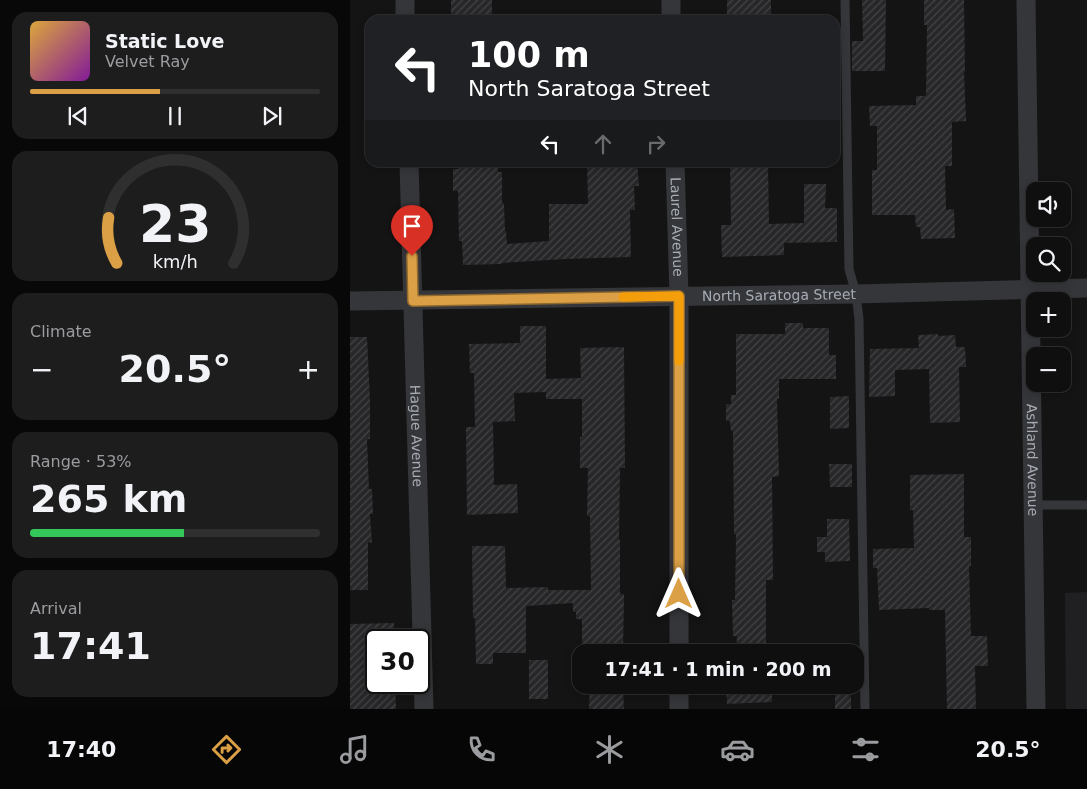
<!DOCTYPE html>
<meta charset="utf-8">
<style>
body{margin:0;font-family:"DejaVu Sans",sans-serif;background:#1d1d1e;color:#f1f3f6;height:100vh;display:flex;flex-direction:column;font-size:19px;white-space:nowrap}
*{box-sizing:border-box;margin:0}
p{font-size:16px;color:#9b9c9f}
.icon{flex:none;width:28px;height:28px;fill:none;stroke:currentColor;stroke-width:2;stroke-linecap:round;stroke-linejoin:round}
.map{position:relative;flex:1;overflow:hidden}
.drawer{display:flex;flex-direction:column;gap:12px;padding:12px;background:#080809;width:350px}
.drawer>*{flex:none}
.hud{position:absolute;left:15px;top:15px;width:475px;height:152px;border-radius:15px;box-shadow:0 2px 8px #0003,0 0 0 1px #2f2f30;background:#202124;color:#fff;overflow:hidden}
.buttons{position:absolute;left:676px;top:182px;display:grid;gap:10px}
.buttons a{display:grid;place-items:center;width:45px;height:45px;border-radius:10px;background:#0f0f10;box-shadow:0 2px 8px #0003,0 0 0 1px #2f2f30;font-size:25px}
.speed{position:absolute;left:15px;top:629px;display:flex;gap:10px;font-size:25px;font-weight:700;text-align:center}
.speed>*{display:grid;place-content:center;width:65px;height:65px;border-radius:50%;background:#0f0f10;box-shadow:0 2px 8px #0003,0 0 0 1px #2f2f30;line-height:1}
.speed .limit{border:2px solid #111;border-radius:8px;background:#fff;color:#111}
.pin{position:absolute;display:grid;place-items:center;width:42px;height:42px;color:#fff;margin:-51px -21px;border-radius:50% 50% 50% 0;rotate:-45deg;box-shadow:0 0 5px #0007}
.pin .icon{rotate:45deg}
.me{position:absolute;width:55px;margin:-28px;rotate:0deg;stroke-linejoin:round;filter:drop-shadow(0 0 4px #0008)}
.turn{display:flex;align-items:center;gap:18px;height:105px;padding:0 20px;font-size:22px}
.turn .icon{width:65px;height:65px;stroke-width:2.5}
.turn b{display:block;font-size:35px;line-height:42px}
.lanes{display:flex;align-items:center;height:48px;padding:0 20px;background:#0003;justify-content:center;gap:25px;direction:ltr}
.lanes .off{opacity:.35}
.big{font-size:38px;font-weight:700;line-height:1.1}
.drawer .card{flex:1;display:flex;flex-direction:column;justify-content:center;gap:8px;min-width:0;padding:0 18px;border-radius:15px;background:#1d1d1e}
.drawer .dial{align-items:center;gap:0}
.dial svg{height:130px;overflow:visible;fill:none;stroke:#2f2f30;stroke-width:7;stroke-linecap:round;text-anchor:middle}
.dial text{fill:#f1f3f6;stroke:none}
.song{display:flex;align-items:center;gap:15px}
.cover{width:60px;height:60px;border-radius:8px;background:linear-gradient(135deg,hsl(40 70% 55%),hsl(290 70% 35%))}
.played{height:5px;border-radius:2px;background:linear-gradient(90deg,#dba046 45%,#2f2f30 45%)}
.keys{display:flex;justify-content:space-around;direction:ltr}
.heat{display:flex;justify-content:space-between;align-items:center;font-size:28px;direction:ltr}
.charge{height:8px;border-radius:4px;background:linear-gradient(90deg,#34c759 53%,#2f2f30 0)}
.trip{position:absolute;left:222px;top:644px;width:292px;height:50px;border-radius:15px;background:#0f0f10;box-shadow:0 2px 8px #0003,0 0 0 1px #2f2f30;font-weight:700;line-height:50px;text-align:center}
.menu{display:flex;height:80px;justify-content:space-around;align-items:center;background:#060606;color:#9b9c9f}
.menu .icon{width:35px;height:35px}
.menu .on{color:#dba046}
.menu b{font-size:22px;color:#f1f3f6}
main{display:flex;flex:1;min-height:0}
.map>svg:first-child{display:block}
.built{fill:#202022}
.building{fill:url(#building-hatch)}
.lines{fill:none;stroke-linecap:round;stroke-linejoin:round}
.lane{stroke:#35363a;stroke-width:9}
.street{stroke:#35363a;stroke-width:19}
.route-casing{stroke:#8e682e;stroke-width:12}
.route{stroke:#dba046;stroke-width:9}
.slow{stroke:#f59e0b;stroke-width:9}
.labels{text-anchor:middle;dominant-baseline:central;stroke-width:5;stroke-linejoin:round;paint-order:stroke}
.street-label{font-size:14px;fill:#a7acb4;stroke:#0f0f10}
</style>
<main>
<section class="drawer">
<div class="card">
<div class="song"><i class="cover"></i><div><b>Static Love</b><p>Velvet Ray</p></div></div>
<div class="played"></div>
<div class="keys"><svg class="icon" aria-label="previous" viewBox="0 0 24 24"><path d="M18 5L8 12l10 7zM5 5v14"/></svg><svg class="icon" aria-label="pause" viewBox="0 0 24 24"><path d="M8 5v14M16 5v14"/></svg><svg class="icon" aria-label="next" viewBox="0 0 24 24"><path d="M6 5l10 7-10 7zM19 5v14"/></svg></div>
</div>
<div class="card dial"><svg viewBox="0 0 100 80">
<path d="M14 69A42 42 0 1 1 86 69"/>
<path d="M14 69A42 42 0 0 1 9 41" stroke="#dba046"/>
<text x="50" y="56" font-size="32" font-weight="700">23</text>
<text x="50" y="72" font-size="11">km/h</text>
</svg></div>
<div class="card"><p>Climate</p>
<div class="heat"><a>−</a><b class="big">20.5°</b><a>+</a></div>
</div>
<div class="card"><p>Range · 53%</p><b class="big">265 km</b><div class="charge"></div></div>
<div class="card"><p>Arrival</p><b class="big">17:41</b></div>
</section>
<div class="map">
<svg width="737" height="709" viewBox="0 0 737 709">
<defs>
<pattern id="building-hatch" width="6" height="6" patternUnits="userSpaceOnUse" patternTransform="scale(1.25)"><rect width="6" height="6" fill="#272729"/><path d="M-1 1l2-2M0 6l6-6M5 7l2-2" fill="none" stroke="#444446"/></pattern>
</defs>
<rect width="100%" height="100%" fill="#141415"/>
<!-- built -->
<path class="built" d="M737,592V709H716L715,593Z"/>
<!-- building -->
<path class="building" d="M101,0H142V20H101Z
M377,0H421V20H398V17L377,18Z
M512,0H536L535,71H502V41H513Z
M574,0H614L615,72H614L616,121L602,122V166H595L596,210L604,209L605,238L571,239L570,227H566L565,215H522V170H527V126H520L519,106L566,105V96H576L577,25H574Z
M485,41H489L490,71H485Z
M243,162H287L289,186H284L285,210H280L281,257L215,259L152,263V264L113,265L112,241H109L108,191H103V169H109V166H148V172H152V203H154L155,231H156L157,244L198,241L199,240V204H238L237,163Z
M380,162L418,163L419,224L454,223V184H476L475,208H487V242L434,243V255L372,257L371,225H381Z
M435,323H453V328H479V355H486V379H429V399H427L429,476L422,477L423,580H416V652H386L387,636H383L382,600H385L386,534H384L383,431H381L380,421H376V404H381V395H386V334H435Z
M170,326H196V379L231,378L230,348L274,347L275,468H270L269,540H270V594H274L273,652H232V619H226V612H223V603L176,606V653H143V664H126L125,618H123L122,546H155L156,588L198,587V590H241L240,516H237L238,468H230V437H232V399H196V392L164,393L165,421L143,422L144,485L167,484L168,513L117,515L116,427H125L124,373H120L119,344L170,343Z
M588,334V336L605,335L606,347H615L616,367H609L610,422L580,423L579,369L545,370V396L519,397L520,349L569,348L568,335Z
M0,337H17L20,401V439H17L19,489H22L23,514H20L22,543L18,542V590H0Z
M499,396V428L480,429V397Z
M479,464H502V487H480Z
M614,474V537H621V566H619L621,636H637L638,666H625L626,709H597L595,610H579V608L529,610L527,568H523V549L564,548L563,510H560V475Z
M477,519H499L500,561L475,562V552H467V537H477Z
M44,623V640H26V682H45L46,709H0V624Z
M179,660H198V699H179Z
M240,685H273L274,709H239Z
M386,685H422V702L377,704L376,688H386Z
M485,685H501V709H485Z"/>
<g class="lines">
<!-- lane -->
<path class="lane" d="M495,0L499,269L506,294L509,319L515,709
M683,505H737"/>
<!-- street -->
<g class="street">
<path d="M55,0V20"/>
<path d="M321,0V20"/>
<path id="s1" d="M676,0L686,709"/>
<path id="s2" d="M59,162L74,709"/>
<path id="s3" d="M325,162L329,296V652"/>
<path id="s4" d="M0,301L506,294L737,288"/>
<path d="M329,685V709"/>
</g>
</g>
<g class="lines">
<defs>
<path id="route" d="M62,256L63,301L329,296V594"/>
</defs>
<!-- route casing -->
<use href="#route" class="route-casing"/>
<!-- route -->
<use href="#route" class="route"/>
<!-- slow -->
<path class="slow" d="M273,297L329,296V361"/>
</g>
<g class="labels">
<!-- street labels -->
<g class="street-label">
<text stroke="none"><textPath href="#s3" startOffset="65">Laurel Avenue</textPath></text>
<text stroke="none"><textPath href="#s4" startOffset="429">North Saratoga Street</textPath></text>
<text stroke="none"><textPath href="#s2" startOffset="274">Hague Avenue</textPath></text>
<text stroke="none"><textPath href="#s1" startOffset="460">Ashland Avenue</textPath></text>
</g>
</g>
</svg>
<div class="buttons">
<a><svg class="icon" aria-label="sound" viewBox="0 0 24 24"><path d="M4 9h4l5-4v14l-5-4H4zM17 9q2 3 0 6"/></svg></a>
<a><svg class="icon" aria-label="search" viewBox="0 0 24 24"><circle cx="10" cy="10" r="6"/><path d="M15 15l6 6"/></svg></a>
<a>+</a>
<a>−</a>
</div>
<div class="speed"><div class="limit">30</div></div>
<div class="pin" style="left:62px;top:256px;background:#d93025"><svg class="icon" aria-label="arrive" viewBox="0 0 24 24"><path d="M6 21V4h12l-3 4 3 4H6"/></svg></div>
<svg class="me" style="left:329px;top:594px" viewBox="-20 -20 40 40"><path d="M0-17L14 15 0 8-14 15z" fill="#dba046" stroke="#fff" stroke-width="4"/></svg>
<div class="trip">17:41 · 1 min · 200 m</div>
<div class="hud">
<div class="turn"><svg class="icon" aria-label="left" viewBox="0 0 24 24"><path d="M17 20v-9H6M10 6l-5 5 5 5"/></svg><div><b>100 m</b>North Saratoga Street</div></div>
<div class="lanes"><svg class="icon" aria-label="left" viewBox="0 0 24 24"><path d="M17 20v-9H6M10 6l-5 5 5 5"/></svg><svg class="icon off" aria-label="ahead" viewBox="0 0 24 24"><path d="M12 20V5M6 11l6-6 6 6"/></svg><svg class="icon off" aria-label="right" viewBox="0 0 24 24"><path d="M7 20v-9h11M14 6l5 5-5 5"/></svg></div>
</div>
</div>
</main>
<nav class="menu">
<b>17:40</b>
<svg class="icon on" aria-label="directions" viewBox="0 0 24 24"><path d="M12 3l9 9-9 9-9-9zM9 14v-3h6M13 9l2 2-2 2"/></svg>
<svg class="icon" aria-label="music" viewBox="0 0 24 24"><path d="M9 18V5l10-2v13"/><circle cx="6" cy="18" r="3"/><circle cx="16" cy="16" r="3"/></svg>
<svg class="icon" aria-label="phone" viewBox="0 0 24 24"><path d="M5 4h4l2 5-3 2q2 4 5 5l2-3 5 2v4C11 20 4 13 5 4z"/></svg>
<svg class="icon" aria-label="climate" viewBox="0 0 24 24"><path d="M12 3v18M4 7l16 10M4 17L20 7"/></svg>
<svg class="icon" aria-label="car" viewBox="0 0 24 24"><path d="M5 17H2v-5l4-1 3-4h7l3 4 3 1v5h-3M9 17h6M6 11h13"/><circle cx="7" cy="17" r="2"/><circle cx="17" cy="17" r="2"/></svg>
<svg class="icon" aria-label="filters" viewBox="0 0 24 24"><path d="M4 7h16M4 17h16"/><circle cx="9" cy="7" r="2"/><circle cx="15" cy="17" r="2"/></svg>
<b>20.5°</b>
</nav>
